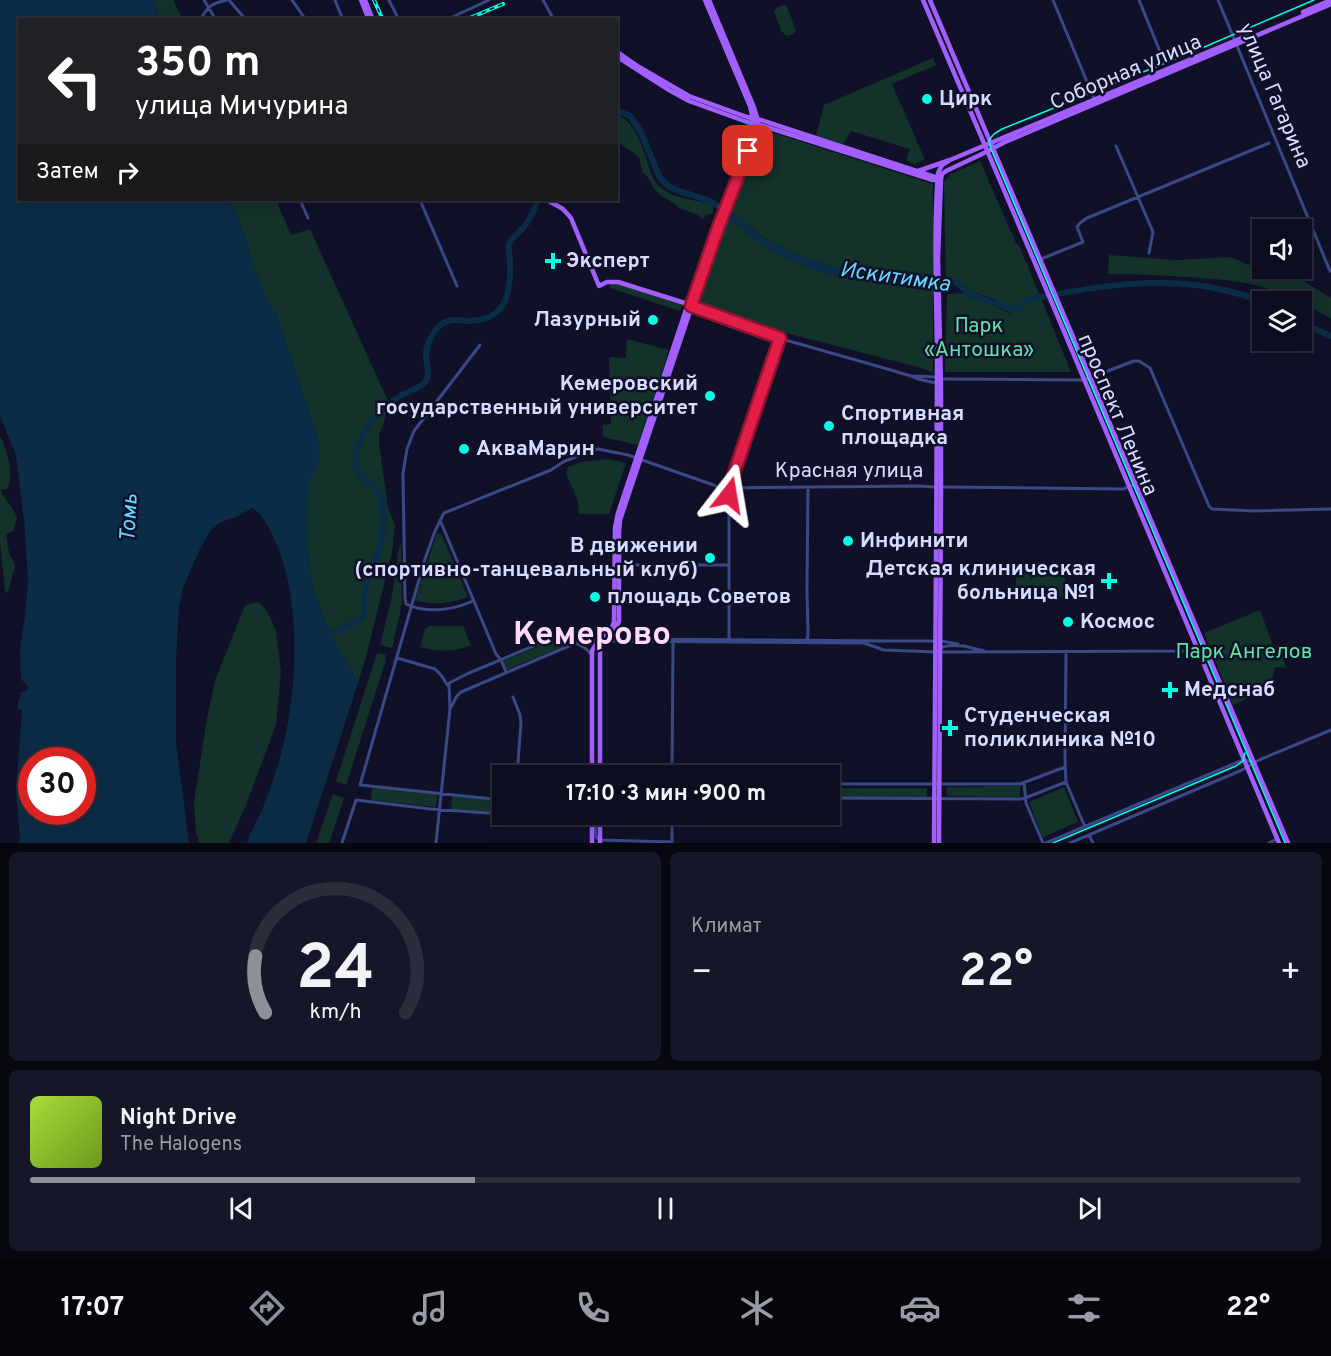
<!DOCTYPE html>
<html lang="ru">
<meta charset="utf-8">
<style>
body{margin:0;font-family:Overpass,sans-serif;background:#151627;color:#f1f3f6;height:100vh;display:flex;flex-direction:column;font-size:22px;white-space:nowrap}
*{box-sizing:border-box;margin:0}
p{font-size:20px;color:#9a9ca4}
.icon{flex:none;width:33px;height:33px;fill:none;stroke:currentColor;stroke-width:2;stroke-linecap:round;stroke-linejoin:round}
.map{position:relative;height:843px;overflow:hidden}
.side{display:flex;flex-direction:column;gap:9px;padding:9px;background:#070710;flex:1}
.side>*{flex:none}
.banner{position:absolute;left:18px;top:18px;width:600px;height:183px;border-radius:0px;box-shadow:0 3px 15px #0003,0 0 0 2px #2c2d3c;background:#202124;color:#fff;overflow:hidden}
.tools{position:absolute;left:1252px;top:219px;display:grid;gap:12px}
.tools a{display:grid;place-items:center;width:60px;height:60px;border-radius:0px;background:#0c0d1e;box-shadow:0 3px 15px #0003,0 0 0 2px #2c2d3c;font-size:30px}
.speed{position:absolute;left:18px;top:747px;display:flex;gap:12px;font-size:30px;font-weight:700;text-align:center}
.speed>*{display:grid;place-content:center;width:78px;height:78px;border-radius:50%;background:#0c0d1e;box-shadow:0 3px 15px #0003,0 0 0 2px #2c2d3c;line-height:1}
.speed .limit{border:9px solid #d22;background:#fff;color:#111}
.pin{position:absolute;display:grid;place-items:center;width:51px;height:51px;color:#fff;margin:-26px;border-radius:12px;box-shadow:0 3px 9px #0006}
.me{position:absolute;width:66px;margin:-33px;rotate:14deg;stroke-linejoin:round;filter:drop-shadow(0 0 4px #0008)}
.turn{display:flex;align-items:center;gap:21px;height:126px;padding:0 18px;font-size:27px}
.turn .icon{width:78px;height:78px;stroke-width:2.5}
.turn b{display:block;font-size:42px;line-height:51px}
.then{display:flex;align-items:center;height:57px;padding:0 18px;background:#0003;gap:12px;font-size:22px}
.big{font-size:45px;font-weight:700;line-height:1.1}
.side .widget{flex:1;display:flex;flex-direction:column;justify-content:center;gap:9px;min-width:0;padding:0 21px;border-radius:9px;background:#151627}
.side .dial{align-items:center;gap:0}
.dial svg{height:156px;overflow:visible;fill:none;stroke:#2c2d3c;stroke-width:7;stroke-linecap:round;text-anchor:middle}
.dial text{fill:#f1f3f6;stroke:none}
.song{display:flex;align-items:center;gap:18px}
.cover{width:72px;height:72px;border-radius:9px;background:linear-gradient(135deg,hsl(80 70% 55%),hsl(80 70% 35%))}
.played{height:6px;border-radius:3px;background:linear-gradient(90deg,#8c9099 35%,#2c2d3c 35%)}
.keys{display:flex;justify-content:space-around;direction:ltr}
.heat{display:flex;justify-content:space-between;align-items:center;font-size:33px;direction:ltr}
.side .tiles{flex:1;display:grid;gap:9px;grid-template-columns:1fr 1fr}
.widget:last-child{grid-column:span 2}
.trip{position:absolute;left:492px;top:765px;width:348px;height:60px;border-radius:0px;background:#0c0d1e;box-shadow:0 3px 15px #0003,0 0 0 2px #2c2d3c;font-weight:700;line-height:60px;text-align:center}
.dock{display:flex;height:96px;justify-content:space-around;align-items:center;background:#05050c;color:#9a9ca4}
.dock .icon{width:42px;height:42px}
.dock .active{color:#8c9099}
.dock b{font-size:27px;color:#f1f3f6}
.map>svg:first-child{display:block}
.green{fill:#13322a}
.water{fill:#0b2c46;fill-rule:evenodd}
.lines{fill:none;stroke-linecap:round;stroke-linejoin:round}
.river{stroke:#0b2c46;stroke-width:6}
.minor{stroke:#3b4886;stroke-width:3}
.major{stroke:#a25ffe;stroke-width:4.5}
.tram{stroke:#04fde3;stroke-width:1.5}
.rail-casing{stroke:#04fde3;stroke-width:4}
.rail{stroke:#101128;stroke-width:1.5;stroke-dasharray:4.5;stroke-linecap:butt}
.route-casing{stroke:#92132f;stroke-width:15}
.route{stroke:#e11d48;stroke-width:10}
.poi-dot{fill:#04fde3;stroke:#101128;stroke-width:2}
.labels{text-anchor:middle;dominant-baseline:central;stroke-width:5;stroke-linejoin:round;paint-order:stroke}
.street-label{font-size:21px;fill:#d7dbff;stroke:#101128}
.poi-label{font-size:21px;font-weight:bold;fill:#d7dbff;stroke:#101128;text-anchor:start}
.park-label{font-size:21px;fill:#62e0a6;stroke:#101128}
.water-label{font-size:22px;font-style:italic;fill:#66d7fe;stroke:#101128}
.town-label{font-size:33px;font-weight:bold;fill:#ffd9f9;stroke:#101128}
</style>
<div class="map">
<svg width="1331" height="843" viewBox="0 0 1331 843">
<rect width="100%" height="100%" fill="#101128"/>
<!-- green -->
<path class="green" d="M153,0H173L183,19H160Z
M783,5H786L796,30L793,34L787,36L782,32L774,12L776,8Z
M933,58L936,65L892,84L925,160L914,164L906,160L910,149L851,131L843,144L816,136L824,105Z
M616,114C635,121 642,146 648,163C650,171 652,179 657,184C671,199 694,200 713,204V213L706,215L703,219L698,215L677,207V205L663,197L654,189L648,177L643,173L639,158L634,153L617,142Z
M759,128L933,184V278C875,275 821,271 770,241C756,233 744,220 729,212Z
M980,161L1016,243L1020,247L1071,372H945L947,294L963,293L1012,314L996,300L971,291L961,283L946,279L944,182L951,174Z
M227,200H276L291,235L310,229L388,401L384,423L379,435V443L388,508L395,525L392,552L366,657L358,683L328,630L311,582L306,524L308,481L319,465V442L277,317L263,292L253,265L237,213Z
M727,216C763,252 814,274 863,281C886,284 909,285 933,286V371L931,372L922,368L782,332L696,304Z
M1109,255L1176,260L1230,257L1252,266L1263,267V268L1278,269L1291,274L1331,298V319C1311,306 1292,296 1269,289C1251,283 1233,281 1214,279C1179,276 1143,274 1108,274Z
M614,282L683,304L680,311L610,288V285Z
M627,339L669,350L638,445L603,437V425L611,424L609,357L626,358Z
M0,436C7,449 15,476 7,489L1,490C2,496 14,509 17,518L13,531L6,534L9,553L15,565L8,593L5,591L0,543Z
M609,459L626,463L609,514H579L578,501L566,473L568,467L581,462Z
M437,532L442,535L468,597C448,604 436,606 415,600Z
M401,545L402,604L392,648L380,645L392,596L399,546Z
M1016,568H1065V597H1016Z
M258,602L267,611L276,631L281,671L276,725L246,805L229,843H199L196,832L194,802L207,718L215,681L245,605Z
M1260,610L1275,651H1281L1286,668L1275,667L1272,680L1275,687L1233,705L1204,633Z
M429,626H463L471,645C456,652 437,652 420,647L425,629Z
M565,635L569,644L506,670L503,661Z
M377,653L386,655L385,659L386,660L346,785L336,781Z
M1020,786V797L947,796V787Z
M372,787L437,793L436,807L371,800Z
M1064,787L1078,822L1050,834L1043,838L1029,802Z
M830,788H927V797H830Z
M333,794L344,798L329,843H316Z
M452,796L502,801V813L451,809Z"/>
<!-- water -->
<path class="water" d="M0,0H153L160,19L20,20V200H227L237,213L253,265L263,292L277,317L319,442V465L309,481L306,524L311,582L328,630L358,683L306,843H247C251,831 257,821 262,810C267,797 272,784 276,771C297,707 303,613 279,550C274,537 264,514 252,508L236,517L221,522L210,531L200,549L183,587L179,607L176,657V743L189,843H19L20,838L16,792L22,710L17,708L21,692H25L29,687L21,679L20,649L25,616L28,582L25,529L16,455L0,416ZM32,760H82V812H32Z
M729,212C744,220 756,233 770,241C823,271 874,275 933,278V286C909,285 886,284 863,281C813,274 763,253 727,216Z"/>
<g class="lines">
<!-- river -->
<path class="river" d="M616,110L630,116L641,132L660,178C673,194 693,193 711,202C719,205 727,213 733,219
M933,282L952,281L957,283L970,294L1010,309L1020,307L1026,301L1032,299C1095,286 1165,275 1228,291C1241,294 1252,297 1263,303
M1302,323L1331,336
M324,637L358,621L364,616C364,609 363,601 365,593C367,577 375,561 380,546C384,533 384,515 382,501C379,478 347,482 357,448C363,428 383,407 400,396C407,392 418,389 424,383C432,376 425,362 426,353C427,343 433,332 440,325C450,317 459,321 470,321C480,321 492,317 499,310C509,301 511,276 510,263C510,257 508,250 509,245C511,236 522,231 526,224C532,217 535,208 538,200"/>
<!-- minor -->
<path class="minor" d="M204,0L216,20
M229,0L246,20
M292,0L306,20
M335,0L343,20
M389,0L399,20
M543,0L554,20
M1053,0L1095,101
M1139,0L1161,54
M1218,0L1330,271
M200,20C208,6 212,3 227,0
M446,20L489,0
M1116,146L1153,232L1149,253
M300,200L308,218
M420,200L457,286
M1041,259L1083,242L1077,227L1080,223L1087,218L1269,143
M692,306L782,339L884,368L911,376L918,379L936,383
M913,376L936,377
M941,379L1084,380L1134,361H1139L1150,368L1209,506L1212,509L1254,511L1331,509
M941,487L1123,489L1136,484
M440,520L496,654L501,660L506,672
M620,565H729
M473,601C453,610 427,614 406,604L405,598L403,473L407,449L414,431L480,345
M609,639L894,641
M606,641L864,643L884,650L936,652C943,643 955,646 965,646
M807,641L808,633L807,589L808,487
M893,641H935
M941,641L958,644
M731,642L729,640V488L780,338
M578,644L585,648L591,654
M964,646L984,651
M1066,651L1065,759L1066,782L1085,827
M941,652L1190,651L1205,647
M397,658L435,669L441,675L448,686
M513,697L520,715L521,722L517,776
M450,709L457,696L461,692L576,643L585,641H599
M672,776L673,642
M1024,783L1026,803L1043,843
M830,784H1020L1065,767
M830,798L1021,799L1025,798L1066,782
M502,800L360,785L425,559L435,531L444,513L551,470L563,462L590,451L598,449L628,455L722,488L917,486L936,487
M506,814L549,818L592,823L595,826L596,837L600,840L672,842
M1089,835L1093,843
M672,841V814
M342,843L356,800L431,809L502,814
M436,843L450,709L449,683L469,673L567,632H569L573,639V645
M1046,843L1238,762L1244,760L1252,762
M1070,843L1242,770L1259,760L1331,730
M1269,843L1277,839"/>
<!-- major -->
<path class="major" d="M361,0L369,20
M365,0L373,20
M923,0L1055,310L1279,843
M930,0L1288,843
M1303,12L1331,0
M616,51L639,67L689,96L747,117L761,120L938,178
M616,56L669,90L689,101L747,122L760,125L933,180H938
M918,171L950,160L1251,34
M547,200L563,209L571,218L599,286L607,282H618L688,304
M592,776V651C597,639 611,635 614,622L615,528L618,513L714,226L751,135L753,119L750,106L705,0
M600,776V649C606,638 616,634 619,621V532L620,520L718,228L754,135L758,120L753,105L709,0
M600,814V843
M592,843V814
M934,843C936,685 936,527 937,369C937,304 933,238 938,173L942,165L950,160
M939,843L941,494V388L938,258L941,179L942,174L946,171L980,155L1005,142L1331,4"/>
<!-- tram -->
<path class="tram" d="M1053,843L1236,766L1243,761L1245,753
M1285,843L991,149L989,140L994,134L1002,129L1195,51L1314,0"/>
<defs>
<path id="rail" d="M374,0L383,20
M465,20L503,4"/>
</defs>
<!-- rail casing -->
<use href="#rail" class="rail-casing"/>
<!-- rail -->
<use href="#rail" class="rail"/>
</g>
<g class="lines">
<defs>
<path id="route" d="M729,495V488L780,338L691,306L718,228L748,151"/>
</defs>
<!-- route casing -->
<use href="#route" class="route-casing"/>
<!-- route -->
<use href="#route" class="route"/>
</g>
<!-- markers -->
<g class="poi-dot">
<circle cx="927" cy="99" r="6"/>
<path d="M550 252h6v6h6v6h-6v6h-6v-6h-6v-6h6z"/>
<circle cx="653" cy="320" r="6"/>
<circle cx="710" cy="396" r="6"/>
<circle cx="829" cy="426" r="6"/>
<circle cx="464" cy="449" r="6"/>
<circle cx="848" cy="541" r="6"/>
<circle cx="710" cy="558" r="6"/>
<path d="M1106 572h6v6h6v6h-6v6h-6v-6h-6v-6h6z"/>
<circle cx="595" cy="597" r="6"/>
<circle cx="1068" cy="622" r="6"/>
<path d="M1167 681h6v6h6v6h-6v6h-6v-6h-6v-6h6z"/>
<path d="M947 719h6v6h6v6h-6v6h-6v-6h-6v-6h6z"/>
</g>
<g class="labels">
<!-- street labels -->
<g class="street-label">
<text transform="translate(1126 73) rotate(-23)">Соборная улица</text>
<text transform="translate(1274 96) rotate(67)">улица Гагарина</text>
<text transform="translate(1117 415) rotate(67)">проспект Ленина</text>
<text x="849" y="471">Красная улица</text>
</g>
<!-- poi labels -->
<g class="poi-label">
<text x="939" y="99">Цирк</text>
<text x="566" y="261">Эксперт</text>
<text x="641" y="320" text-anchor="end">Лазурный</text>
<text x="698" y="384" text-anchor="end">Кемеровский<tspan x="698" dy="24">государственный университет</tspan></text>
<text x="841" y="414">Спортивная<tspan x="841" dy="24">площадка</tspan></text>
<text x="476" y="449">АкваМарин</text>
<text x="860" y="541">Инфинити</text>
<text x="698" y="546" text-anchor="end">В движении<tspan x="698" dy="24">(спортивно-танцевальный клуб)</tspan></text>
<text x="1096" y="569" text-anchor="end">Детская клиническая<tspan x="1096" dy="24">больница №1</tspan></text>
<text x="607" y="597">площадь Советов</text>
<text x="1080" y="622">Космос</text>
<text x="1184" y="690">Медснаб</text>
<text x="964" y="716">Студенческая<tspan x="964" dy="24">поликлиника №10</tspan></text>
</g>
<!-- park labels -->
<g class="park-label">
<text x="979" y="326">Парк<tspan x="979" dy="24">«Антошка»</tspan></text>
<text x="1244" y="652">Парк Ангелов</text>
</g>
<!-- water labels -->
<g class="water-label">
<text transform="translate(895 278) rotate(8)">Искитимка</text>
<text transform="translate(130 518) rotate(-87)">Томь</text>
</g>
<!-- town labels -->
<g class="town-label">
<text x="592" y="636">Кемерово</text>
</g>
</g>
</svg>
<div class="tools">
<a><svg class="icon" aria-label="sound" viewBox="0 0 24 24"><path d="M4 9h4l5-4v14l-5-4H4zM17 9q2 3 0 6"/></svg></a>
<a><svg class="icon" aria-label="layers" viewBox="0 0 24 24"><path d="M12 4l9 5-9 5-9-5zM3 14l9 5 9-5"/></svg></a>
</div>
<div class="speed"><div class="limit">30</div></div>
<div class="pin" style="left:748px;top:151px;background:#d93025"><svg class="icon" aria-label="arrive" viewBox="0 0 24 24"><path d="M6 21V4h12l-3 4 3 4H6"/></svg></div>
<svg class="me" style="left:729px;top:495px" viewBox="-20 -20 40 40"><path d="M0-17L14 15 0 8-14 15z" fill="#e11d48" stroke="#fff" stroke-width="4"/></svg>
<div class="trip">17:10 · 3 мин · 900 m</div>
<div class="banner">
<div class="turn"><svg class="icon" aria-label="left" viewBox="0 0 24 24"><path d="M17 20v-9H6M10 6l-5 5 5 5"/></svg><div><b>350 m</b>улица Мичурина</div></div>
<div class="then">Затем<svg class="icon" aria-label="right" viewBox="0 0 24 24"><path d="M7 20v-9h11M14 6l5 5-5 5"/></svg></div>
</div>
</div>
<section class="side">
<div class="tiles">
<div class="widget dial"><svg viewBox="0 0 100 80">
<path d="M14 69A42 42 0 1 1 86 69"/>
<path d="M14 69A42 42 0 0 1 9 40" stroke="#8c9099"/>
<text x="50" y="56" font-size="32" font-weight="700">24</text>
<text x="50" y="72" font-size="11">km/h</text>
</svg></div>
<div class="widget"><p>Климат</p>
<div class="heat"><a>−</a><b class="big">22°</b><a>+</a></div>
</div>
<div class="widget">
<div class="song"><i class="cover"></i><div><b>Night Drive</b><p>The Halogens</p></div></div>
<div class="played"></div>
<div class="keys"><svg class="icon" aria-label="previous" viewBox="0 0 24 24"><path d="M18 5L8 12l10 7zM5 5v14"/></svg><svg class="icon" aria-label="pause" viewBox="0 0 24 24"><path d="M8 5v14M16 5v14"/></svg><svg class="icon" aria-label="next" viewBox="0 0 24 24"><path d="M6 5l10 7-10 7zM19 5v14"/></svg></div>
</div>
</div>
</section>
<nav class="dock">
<b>17:07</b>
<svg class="icon active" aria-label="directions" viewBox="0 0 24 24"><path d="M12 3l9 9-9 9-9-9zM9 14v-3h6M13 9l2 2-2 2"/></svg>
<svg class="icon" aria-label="music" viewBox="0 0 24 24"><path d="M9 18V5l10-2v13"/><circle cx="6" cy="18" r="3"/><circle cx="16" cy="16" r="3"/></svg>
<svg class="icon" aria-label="phone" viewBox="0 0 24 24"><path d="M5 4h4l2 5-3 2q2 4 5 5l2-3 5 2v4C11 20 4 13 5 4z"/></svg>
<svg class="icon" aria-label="climate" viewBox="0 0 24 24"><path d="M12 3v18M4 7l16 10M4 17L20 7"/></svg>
<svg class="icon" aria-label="car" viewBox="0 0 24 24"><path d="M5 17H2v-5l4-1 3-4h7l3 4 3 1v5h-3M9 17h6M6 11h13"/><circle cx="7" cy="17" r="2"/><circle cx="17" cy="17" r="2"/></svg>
<svg class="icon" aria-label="filters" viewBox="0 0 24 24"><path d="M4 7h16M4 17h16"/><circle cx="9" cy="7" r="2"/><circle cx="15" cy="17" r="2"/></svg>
<b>22°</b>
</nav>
